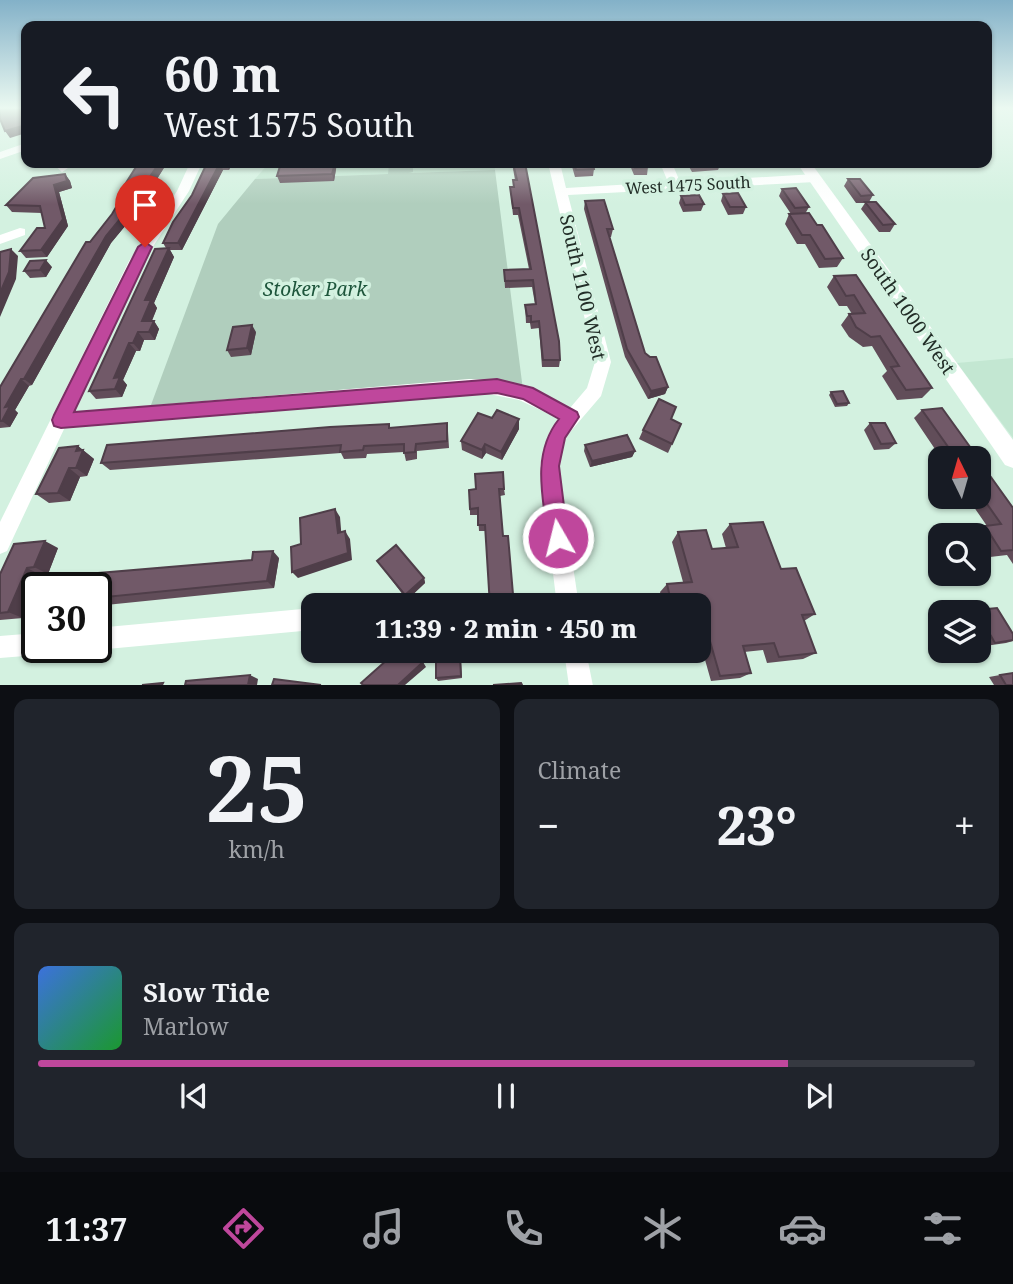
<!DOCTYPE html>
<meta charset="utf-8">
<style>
body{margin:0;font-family:"Noto Serif",serif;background:#20242c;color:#f1f3f6;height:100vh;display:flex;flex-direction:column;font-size:26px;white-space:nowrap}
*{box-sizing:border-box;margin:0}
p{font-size:23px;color:#9ea1a6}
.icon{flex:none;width:38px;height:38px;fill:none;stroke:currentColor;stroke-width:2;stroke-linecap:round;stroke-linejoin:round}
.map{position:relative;height:685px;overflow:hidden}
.details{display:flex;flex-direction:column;gap:14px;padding:14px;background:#0d0f14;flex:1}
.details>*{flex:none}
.hud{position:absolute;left:21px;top:21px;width:971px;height:147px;border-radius:14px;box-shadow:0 2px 5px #0004;background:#171b24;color:#f1f3f6;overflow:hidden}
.needle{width:46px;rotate:355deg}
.controls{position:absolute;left:928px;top:446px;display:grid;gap:14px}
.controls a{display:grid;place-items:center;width:63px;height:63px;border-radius:14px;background:#171b24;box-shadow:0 2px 5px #0004;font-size:35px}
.speed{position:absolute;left:21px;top:572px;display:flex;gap:14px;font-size:35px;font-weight:700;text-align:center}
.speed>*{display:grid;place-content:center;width:91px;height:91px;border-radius:50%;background:#171b24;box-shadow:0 2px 5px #0004;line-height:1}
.speed .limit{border:4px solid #111;border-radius:10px;background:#fff;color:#111}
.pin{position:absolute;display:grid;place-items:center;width:60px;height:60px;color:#fff;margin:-72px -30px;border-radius:50% 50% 50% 0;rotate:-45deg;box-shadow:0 0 7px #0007}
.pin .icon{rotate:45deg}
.me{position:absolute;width:77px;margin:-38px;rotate:352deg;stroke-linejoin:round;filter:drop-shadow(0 0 5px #0008)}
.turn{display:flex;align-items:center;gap:24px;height:147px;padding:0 28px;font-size:32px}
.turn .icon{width:91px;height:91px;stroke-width:2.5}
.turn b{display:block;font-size:49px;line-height:60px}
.big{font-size:52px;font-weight:800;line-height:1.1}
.details .widget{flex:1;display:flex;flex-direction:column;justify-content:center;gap:10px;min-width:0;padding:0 24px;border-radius:14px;background:#20242c}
.details .dial{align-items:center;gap:0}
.dial b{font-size:91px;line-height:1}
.song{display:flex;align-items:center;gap:21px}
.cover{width:84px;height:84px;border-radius:10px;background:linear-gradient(135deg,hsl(220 70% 55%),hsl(130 70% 35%))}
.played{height:7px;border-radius:4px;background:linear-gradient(90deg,#bf479c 80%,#363941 80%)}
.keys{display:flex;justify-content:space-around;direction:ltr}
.heat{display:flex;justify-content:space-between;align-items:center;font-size:38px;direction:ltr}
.details .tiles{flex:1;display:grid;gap:14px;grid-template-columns:1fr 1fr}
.widget:last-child{grid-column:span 2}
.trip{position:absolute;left:301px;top:593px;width:410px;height:70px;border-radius:14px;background:#171b24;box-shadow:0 2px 5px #0004;font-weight:800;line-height:70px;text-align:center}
.tabs{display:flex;height:112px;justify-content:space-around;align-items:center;background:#090b0e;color:#9ea1a6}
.tabs .icon{width:49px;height:49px}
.tabs .active{color:#bf479c}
.tabs b{font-size:32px;color:#f1f3f6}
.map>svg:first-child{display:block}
.built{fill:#c3e7d2}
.green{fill:#b0cebd}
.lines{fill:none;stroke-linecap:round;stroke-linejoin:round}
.minor{fill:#fff;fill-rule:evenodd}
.major{fill:#fff;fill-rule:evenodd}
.wall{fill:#614d59}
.shaded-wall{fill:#4f3e49}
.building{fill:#715968;stroke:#4f3e49;stroke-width:2}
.route{fill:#bf479c;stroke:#7c2e65;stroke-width:2}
.labels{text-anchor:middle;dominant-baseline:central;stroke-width:7;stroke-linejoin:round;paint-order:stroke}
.far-street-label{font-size:16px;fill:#222d27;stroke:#d3f1e0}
.street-label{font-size:19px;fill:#222d27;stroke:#d3f1e0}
.park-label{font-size:19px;font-style:italic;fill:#1d553b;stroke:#d3f1e0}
</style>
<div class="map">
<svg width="1013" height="686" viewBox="0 0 1013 686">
<rect width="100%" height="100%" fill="#d3f1e0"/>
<!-- built -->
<path class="built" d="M269,163H494L495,170L255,179Z
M1013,358V438L957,363Z"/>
<!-- green -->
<path class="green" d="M409,163H413V172L409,173L495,170L523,390L148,413L218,224L255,179L388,174L389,164Z"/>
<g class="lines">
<!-- minor -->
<path class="minor" d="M26,143V150L0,159V152Z
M52,163H64L68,168L62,172Z
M190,163H202L189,191L143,262L73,412L469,379C506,380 537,391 570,408L587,388L595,362L548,163H560L566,188L668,182L660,163H672L680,182L815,174L821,178L815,182L568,195L611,362L601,396L565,438L558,466L579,606H557L540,466L548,435L560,419L519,400L484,393L65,427L7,551L0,554V522L129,261L177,191Z
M20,228L25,229V235L0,244V235Z
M313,608V630L96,650L89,648H96V628Z
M37,633V648H47L45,652L37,655L0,658V636Z
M564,651H586L593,686H569Z"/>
<!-- major -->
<path class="major" d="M797,163H811L1013,440V468L1005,465Z"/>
</g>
<!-- wall -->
<path class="wall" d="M86,163H112L111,168H90Z
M145,163H167L135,214L111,243L32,385L29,386L15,410L18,413L10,427L0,428V387L90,242L112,214L122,198L119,194Z
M207,163H232L229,170H223L182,250H170L174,257L154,303L157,308L152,321H154L159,329L155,340H144L140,351H136L123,380L127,385L122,397L96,399L89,391L166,248L163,243L192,195Z
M335,163H337L334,181L280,183L277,176Z
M512,163H525L560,360L559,367H542L539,328L531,329L530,323H526L525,305L535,304L532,287L505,288L504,270L529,269L518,215H513L510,187H513V180H515Z
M571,163H593L594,169L593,176L575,177Z
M629,163H646L648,167L647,175H634Z
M687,163H721L718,170L692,172Z
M835,163H853L851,166H838Z
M65,174L70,181L72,188L59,192L68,226L47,257L26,258L20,251L45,228L42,213L12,212L6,205Z
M848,179L873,195L869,202L895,224L890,232H879L861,209L865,203H856L844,186Z
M782,189L809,207L805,214L843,258L837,267L819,268L805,244H797L785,224L789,214H791L779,196Z
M723,194L746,207L743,214L728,215L721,201Z
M681,196L704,204L701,211L683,212L679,203Z
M585,201L613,229L611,237H609L645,353L668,387L665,394L648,399L625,357L584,209Z
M52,267L46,277L30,278L24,271Z
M856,275L932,388L922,398L897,400L882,376L887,371L872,346L863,347L849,337L841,325L849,314H852L847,306H839L827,287L834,276Z
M256,332L251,355L231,357L227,350Z
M831,392L849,403L847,406L835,407L829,395Z
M922,410L978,458H941L914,418Z
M492,418L519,419V429L502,460L486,453L482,459L462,450L461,441Z
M671,419L681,424L668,453L639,439L643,430Z
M870,423L896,443L889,449L874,450L864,430Z
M389,424L390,427L448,431L449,448L417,451V459L406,461L404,452L367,454L366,458L344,459L341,453L110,470L101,463Z
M585,445L635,451L632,457L590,467L584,451Z
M78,446L94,459L87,476L80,477L70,501L49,503L36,494Z
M978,459L1013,508V564L1007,555L990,557L978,539V536H976L974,533L987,526L967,497H978Z
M504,489L505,495L500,496L503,536L514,606L486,531H479L478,515H470V509L469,490Z
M730,524L781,569L815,614L804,621L816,653L803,659L767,663L763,650L744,652L751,673L740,678L711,681L698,635V606H664L660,592L667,584L683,582L672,542L678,532L712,549L726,548L722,534Z
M58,548L48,574L41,575L23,618L0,620V574Z
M279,558L274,588L96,606V588Z
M377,561L424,578L425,583L407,600Z
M976,610L1013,634V641L1006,643L985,646L978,635V612H971Z
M493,651L518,656V660L494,662Z
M461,660L462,678L438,681L436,678Z
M1000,675L1013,685H994L989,677Z"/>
<!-- shaded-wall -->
<path class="shaded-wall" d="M26,125V133L10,138L5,131Z
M159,163H167L135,214L111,243L32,385L24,379L106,236Z
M220,163L223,170L182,250L178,243Z
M226,163H232L229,170Z
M335,163H337L334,181L332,174Z
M65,174L70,181L72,188L59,192L68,226L47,257L41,250L54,185Z
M169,248L174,257L154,303L157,308L148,329L142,321L145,300Z
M11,249L18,256L16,279L0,317V293Z
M46,260L52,267L46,277L40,270Z
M154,321L159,329L155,340L149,332Z
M252,325L256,332L251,355L247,348Z
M138,332L144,340L140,351L133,343Z
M129,343L136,351L123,380L127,385L122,397L115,389L114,378Z
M21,379L29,386L15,410L18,413L10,427L2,421L5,407Z
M668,387L665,394L648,399L651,391Z
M519,419V429L502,460L501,452Z
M485,444L486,453L482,459V450Z
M78,446L94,459L87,476L76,468V451Z
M635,451L632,457L590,467L592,461Z
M69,468L80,477L70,501L58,493Z
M335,509L340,517L342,541L338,533Z
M345,531L350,539L352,560L298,578L292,572Z
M45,541L58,548L48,574L34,567Z
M273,551L279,558L274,588L267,581Z
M27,568L41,575L23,618L8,612Z
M424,578L425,583L407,600L405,595Z
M423,662L426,667L405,685H398Z
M250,675L258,679L257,685H248Z"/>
<!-- building -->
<path class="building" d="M0,108H19L26,122V125L5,131L0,119Z
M145,163H159L130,207L106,236L24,379H21L5,407L10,406L2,421H0V387L86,242H90L112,214L124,194H119L136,167H143Z
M207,163H226H220L178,243H163L173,222L192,195Z
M281,163H335L332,174L277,176Z
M513,163H525L559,341L560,360H543L539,321L531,322V316H527L525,305L536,304L533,280L505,281L504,270L531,269L519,208H513L510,187H514L513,180H517Z
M574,163H593L594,169L576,170Z
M633,163H646L648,167L635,168Z
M693,163H721L694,165Z
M65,174L67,181L54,185L63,219L41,250L20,251L37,228H45L40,206L6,205L33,178Z
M848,179H860L873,195L861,196Z
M796,188L809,207L795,208L782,189Z
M738,193L746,207H730L723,194Z
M699,195L704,204L685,205L681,196Z
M604,200L613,229H607L645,353L650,357H656L668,387L651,391L627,349L585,201Z
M865,202H876L895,224L883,225Z
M809,213L817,225H822L843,258L825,259L810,235H802L789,214Z
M169,248L145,300H151L142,321H154L149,332H138L133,343H129L114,378L120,377L115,389L89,391L155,249Z
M11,249L9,272L0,293V252Z
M46,260L40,270L24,271L30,261Z
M856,275L932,388L906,390L891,367L899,366L880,336L871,337L856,327L849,314L865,313L854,295L846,296L834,276Z
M252,325L247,348L227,350L233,327Z
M843,391L849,403L837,404L831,392Z
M659,399L676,407L671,419L681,424L672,444L643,430Z
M942,408L978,458H956L922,410Z
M497,410L519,419L501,452L485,444L482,450L461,441L478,413L492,418Z
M447,423V441L416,444L415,452L404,453V444L364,446L363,450L340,452L341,445L101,463L107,445L330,427L389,424V428Z
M870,423H885L896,443L881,444Z
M627,435L635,451L592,461L585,445Z
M78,446L76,451L83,450L76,468H69L58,493L36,494L59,448Z
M978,459L1013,508V550L1001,551L985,526L1001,524L978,491Z
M503,472L504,489H499L503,536H508L514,606H490L485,525H478V508L470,509L469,490L476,489L475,474Z
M335,509L338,533L345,531L348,553L292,572L291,547L301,544L300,518Z
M763,522L781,569L796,568L815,614L802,615L816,653L779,657L774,643L743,646L751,673L720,676L703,617L698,618V606H672L667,584L692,582L678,532L706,530L712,549L738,547L730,524Z
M45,541L34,567L27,568L8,612L0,613V574L14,544Z
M396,545L424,578L405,595L377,561Z
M273,551L267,581L96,598V588H58L63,576L252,560L253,552Z
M997,608L1013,634V640L995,643L976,610Z
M397,651H415L423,662L398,685H363L361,683Z
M493,651H518V656L494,658Z
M460,657L461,676L436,678V659Z
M1013,673V685H1006L1000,675Z
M250,675L248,685H185L186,681Z
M274,679L321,685H272Z
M163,683L162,685H142Z
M521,683L522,685H493Z"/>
<!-- sky -->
<linearGradient id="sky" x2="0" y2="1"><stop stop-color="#83b1c8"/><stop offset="0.53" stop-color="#ebf9f1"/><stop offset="1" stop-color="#ebf9f1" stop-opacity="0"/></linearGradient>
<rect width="1013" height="204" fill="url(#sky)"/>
<!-- route -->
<path class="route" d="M145,242L152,247L74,412L497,379L533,388L577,412L579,417L565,438L559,466L568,538L565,545L558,548L551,545L548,538C543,498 531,454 559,419L523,399L497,393L61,428L54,426L52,420L54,415L138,247Z"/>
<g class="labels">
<!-- far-street labels -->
<g class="far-street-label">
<text transform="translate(688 185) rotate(-3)">West 1475 South</text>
</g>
<!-- street labels -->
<g class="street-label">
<text transform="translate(583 287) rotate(77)">South 1100 West</text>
<text transform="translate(908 311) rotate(55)">South 1000 West</text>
</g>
<!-- park labels -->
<g class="park-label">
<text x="315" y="289">Stoker Park</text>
</g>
</g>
</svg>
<div class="controls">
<a><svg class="needle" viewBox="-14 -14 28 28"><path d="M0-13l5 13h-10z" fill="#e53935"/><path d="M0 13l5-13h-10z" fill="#9ea1a6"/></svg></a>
<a><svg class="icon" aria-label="search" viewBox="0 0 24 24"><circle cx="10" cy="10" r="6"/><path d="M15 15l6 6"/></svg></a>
<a><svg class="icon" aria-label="layers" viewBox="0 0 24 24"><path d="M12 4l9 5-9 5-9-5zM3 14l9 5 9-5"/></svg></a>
</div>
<div class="speed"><div class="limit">30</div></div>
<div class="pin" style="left:145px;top:247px;background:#d93025"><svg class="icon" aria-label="arrive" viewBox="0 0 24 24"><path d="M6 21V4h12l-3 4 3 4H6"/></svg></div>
<svg class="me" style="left:558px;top:538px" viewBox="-20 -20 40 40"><circle r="17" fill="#bf479c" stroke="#fff" stroke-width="3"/><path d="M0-11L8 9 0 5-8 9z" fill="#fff"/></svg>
<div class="trip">11:39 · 2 min · 450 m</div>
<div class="hud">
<div class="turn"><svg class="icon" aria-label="left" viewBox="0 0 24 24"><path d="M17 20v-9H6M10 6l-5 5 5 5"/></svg><div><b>60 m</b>West 1575 South</div></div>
</div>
</div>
<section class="details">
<div class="tiles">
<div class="widget dial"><b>25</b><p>km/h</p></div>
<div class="widget"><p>Climate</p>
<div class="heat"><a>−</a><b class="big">23°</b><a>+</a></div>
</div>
<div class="widget">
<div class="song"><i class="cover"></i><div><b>Slow Tide</b><p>Marlow</p></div></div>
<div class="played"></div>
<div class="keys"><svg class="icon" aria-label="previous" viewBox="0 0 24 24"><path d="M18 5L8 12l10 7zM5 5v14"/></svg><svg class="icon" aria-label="pause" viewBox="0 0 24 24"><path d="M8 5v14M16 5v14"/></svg><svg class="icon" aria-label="next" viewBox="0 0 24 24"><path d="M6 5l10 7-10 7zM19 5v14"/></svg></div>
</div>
</div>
</section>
<nav class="tabs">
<b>11:37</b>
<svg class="icon active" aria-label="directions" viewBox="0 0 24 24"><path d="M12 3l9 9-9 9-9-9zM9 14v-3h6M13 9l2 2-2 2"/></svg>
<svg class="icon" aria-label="music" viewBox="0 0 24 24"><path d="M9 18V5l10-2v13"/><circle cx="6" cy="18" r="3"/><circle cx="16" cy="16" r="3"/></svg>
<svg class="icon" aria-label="phone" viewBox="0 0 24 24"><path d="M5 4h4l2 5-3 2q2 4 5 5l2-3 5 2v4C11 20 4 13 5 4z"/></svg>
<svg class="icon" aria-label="climate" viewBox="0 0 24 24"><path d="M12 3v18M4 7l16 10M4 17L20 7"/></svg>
<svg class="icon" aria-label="car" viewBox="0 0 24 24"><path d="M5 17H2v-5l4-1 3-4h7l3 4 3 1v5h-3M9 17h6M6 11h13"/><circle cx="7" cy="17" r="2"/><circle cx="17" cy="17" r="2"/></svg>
<svg class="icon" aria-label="filters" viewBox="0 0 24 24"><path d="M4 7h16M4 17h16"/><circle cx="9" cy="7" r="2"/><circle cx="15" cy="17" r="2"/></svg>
</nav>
